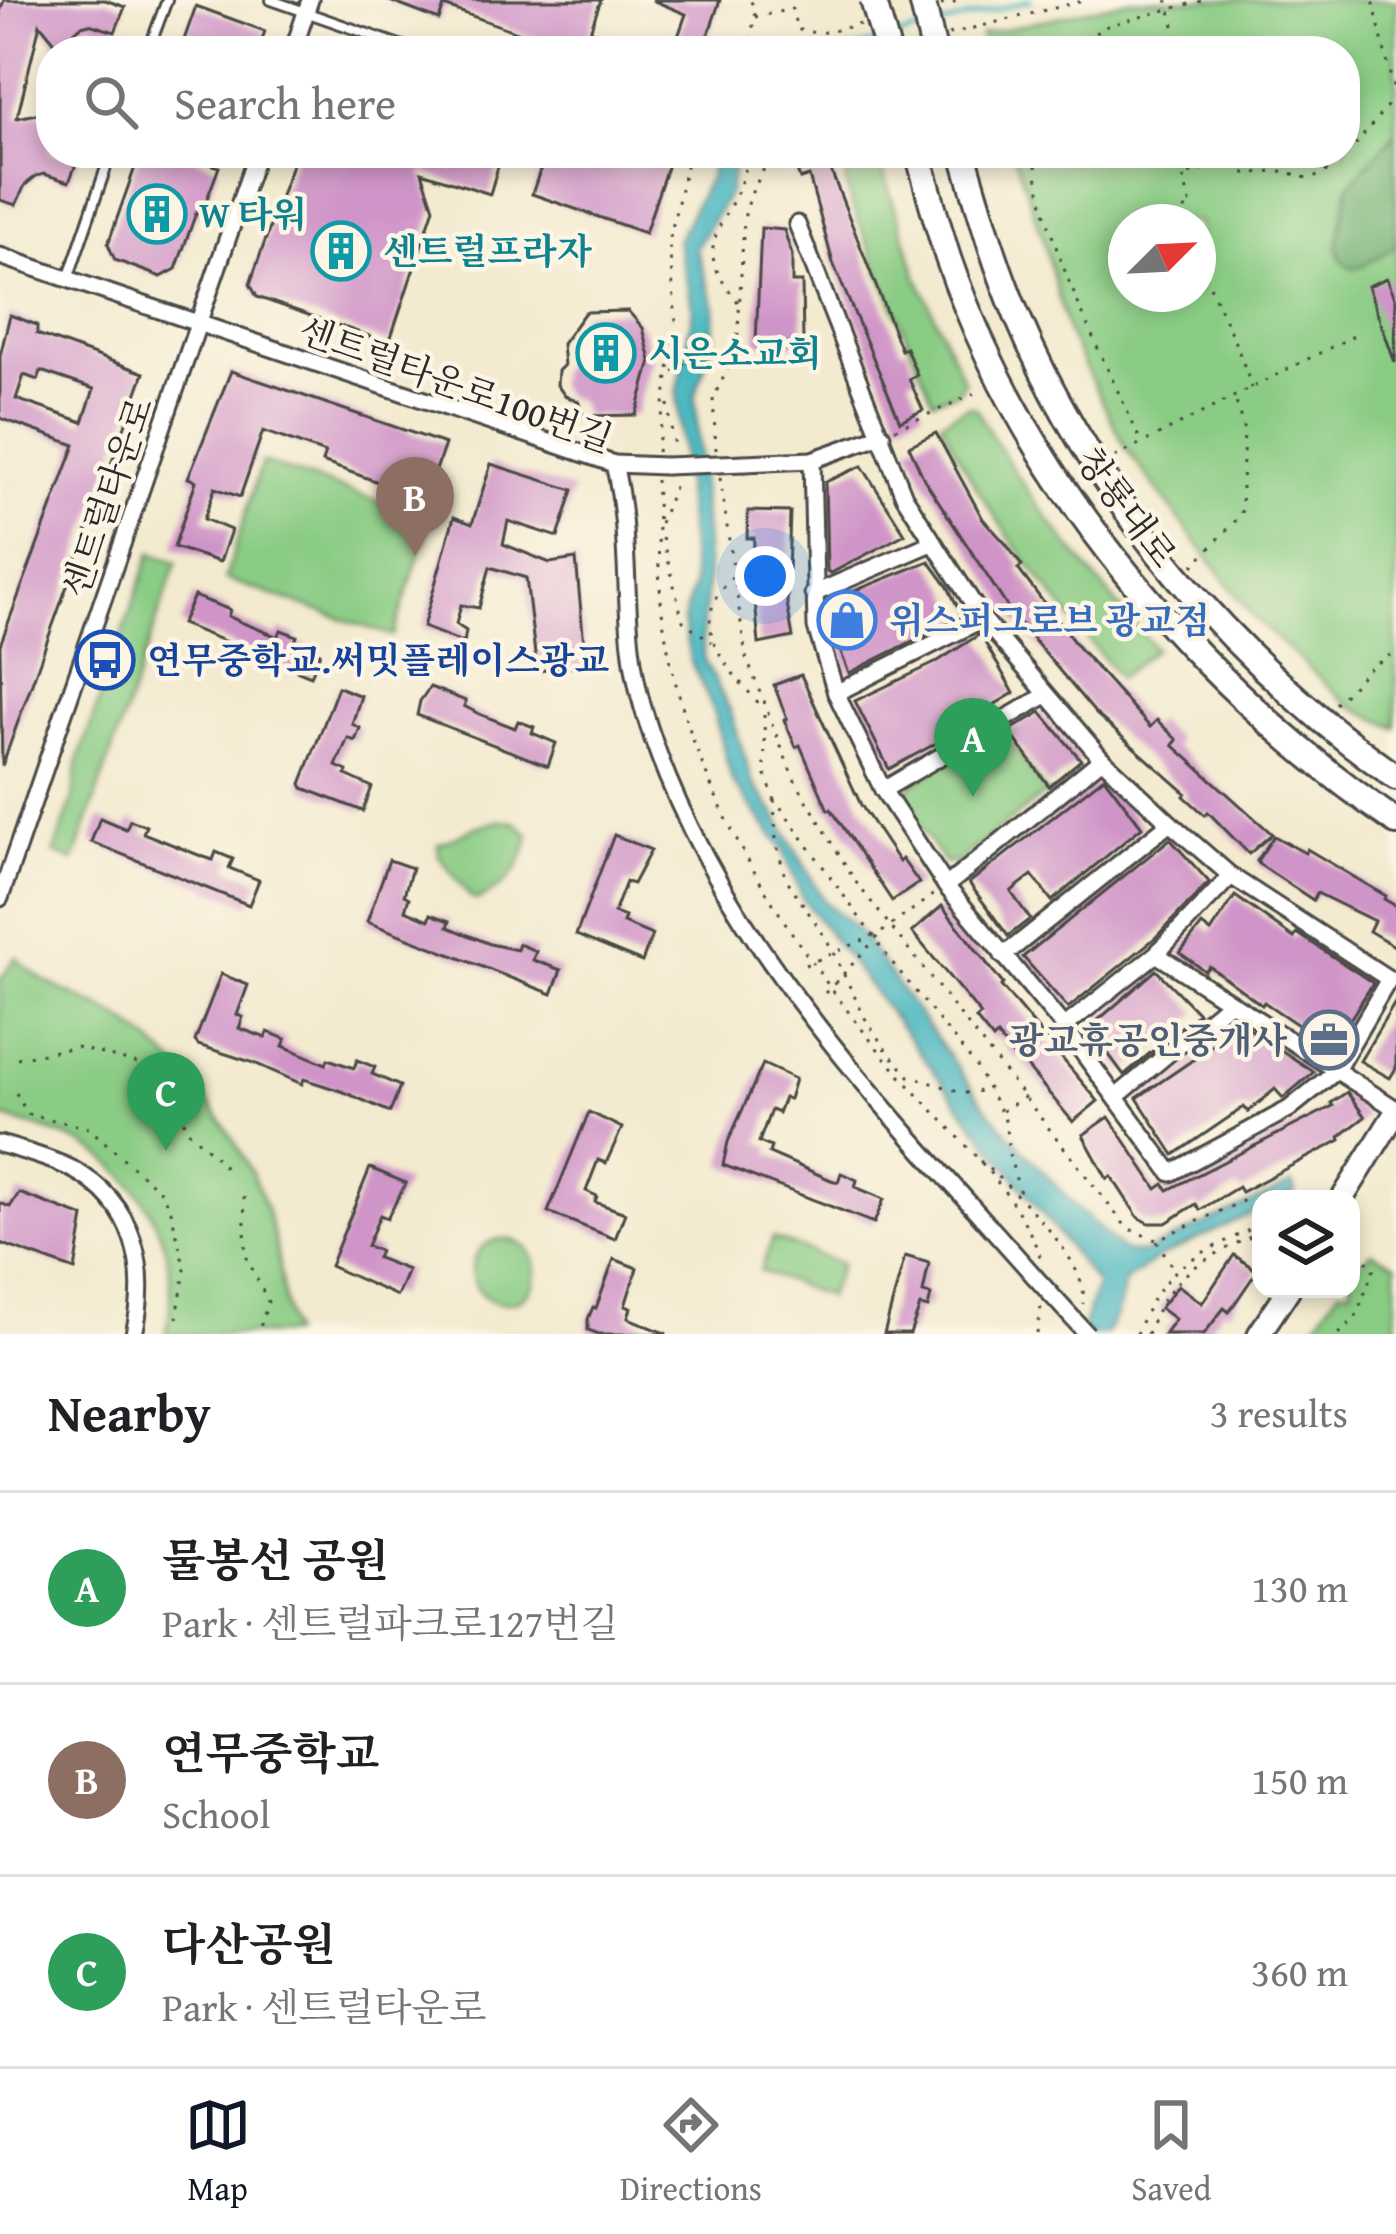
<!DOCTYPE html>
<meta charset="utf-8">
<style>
:root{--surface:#fff;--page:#f2f2f2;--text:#202124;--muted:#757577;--line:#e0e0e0;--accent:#111827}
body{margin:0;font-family:"Gentium Book Plus","Noto Serif KR",serif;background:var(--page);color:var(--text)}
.controls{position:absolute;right:36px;bottom:36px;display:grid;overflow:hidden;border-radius:24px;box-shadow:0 6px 18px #0003}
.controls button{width:108px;height:108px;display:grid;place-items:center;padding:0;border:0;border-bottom:3px solid var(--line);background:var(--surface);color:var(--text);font:60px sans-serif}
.compass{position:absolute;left:1108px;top:204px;width:108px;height:108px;border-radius:50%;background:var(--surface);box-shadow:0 6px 18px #0003;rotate:66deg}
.you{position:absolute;left:765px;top:576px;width:42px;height:42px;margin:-30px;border:9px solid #fff;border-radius:50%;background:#1a73e8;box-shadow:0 0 0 18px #1a73e833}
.badge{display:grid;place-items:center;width:78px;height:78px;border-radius:50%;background:var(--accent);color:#fff;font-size:39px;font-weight:700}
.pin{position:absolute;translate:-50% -99px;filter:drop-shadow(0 3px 6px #0008)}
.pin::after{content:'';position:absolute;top:63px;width:42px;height:36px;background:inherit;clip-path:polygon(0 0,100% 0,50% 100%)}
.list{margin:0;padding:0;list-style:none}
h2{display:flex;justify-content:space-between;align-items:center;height:156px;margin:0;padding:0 48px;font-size:51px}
h2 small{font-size:39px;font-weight:400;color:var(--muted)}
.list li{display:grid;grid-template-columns:78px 1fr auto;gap:36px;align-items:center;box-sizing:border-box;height:192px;padding:0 48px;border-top:3px solid var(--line)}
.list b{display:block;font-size:45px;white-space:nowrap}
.list p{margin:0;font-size:39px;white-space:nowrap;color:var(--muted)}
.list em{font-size:39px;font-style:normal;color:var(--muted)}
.icon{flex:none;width:66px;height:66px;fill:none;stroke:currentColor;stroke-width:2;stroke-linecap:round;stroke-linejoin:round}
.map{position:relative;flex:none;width:1396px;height:1334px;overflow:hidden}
.search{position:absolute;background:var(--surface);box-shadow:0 6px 18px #0003;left:36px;right:36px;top:36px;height:132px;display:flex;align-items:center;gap:30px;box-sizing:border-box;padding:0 42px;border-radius:48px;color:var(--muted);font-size:45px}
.sheet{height:732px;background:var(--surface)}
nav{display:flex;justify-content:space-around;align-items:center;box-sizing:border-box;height:168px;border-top:3px solid var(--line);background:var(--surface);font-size:33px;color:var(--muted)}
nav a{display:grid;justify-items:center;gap:6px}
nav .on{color:var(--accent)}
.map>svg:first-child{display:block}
.green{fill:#8acc84;stroke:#5a7c58;stroke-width:3;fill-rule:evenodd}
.forest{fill:#6fb072;stroke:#4d6e4e;stroke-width:3}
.water{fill:#48b7c1;stroke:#3a7176;stroke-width:3}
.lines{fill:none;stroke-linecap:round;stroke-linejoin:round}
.stream{stroke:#48b7c1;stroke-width:4.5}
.building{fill:#d095c8;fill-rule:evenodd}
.lane-casing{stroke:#494844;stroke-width:14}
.street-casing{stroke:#494844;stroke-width:21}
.secondary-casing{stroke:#494844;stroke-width:27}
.primary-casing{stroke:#494844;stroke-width:30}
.path{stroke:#494844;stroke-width:3;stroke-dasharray:3 9;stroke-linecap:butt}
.lane{stroke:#fff;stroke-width:8}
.street{stroke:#fff;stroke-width:15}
.secondary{stroke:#fff;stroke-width:21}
.primary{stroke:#fff;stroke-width:24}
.street-bridge-casing{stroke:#494844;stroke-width:21;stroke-linecap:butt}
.primary-bridge-casing{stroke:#494844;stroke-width:30;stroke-linecap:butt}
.path-bridge{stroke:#494844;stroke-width:3;stroke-dasharray:3 9;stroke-linecap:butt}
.street-bridge{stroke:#fff;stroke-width:15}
.primary-bridge{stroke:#fff;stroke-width:24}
.labels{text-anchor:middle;stroke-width:9;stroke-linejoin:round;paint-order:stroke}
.culture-label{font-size:36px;font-weight:bold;fill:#0d838f;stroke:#fcf5e5;text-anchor:start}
.street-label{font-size:36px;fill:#2b2b2b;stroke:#fcf5e5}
.shop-label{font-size:36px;font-weight:bold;fill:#366cbe;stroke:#fcf5e5;text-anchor:start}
.transit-label{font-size:36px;font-weight:bold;fill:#164399;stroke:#fcf5e5;text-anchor:start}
.service-label{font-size:36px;font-weight:bold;fill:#4e5e75;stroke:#fcf5e5;text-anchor:end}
</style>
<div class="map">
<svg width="1396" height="1334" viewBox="0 0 1396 1334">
<rect width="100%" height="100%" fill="#fcf5e5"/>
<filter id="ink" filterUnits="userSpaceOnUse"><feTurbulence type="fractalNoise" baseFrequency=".00833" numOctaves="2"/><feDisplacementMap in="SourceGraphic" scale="24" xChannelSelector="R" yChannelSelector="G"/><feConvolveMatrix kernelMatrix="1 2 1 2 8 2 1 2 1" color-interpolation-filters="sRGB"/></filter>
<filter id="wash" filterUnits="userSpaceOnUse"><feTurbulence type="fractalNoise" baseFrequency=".004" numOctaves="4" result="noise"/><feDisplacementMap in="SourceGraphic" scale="48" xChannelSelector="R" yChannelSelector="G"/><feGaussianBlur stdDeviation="2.7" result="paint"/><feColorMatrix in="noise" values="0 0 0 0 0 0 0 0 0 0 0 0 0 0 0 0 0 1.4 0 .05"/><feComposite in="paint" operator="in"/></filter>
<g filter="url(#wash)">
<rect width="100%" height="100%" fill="#f3eacf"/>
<g class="green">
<path d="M1130,0H1396V728L1349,705L1254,618L1127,450L1068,334L1043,238L1013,153H1345V51H985L981,35ZM1126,222H1198V294H1126Z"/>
<polygon points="846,153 877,153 918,278 964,382 959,391 933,400 851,203 846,184"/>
<path d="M969,406L976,408C1023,496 1091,573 1155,649L1119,678C1054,597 985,516 941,421Z"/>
<polygon points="262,462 431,519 393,636 225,579"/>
<polygon points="151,553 177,562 74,861 54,853 73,798 78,761"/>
<polygon points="1004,732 1046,793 956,863 944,863 903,801 909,786"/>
<path d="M502,820L516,823L529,834C525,866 507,887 477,900L471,898L439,856L438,845L476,827Z"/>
<path d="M16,957C39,987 94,999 127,1023C195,1073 252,1150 273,1233C281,1267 282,1301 291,1334H165C186,1261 149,1177 80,1143C55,1131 26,1125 0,1116V980Z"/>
<polygon points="773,1238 841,1264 828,1297 760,1271"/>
<circle cx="504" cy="1271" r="32"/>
<polygon points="1372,1252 1396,1264 1396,1334 1309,1334 1339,1289 1351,1289 1351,1271"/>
</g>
<polygon class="forest" points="1396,132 1396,246 1363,266 1350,268 1341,259 1337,246 1349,185"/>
<polygon class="water" points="713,153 735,153 729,193 696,248 715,307 713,339 695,397 708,576 702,636 704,660 730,710 753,783 775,813 825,902 857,929 991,1114 1077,1208 1123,1251 1142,1253 1292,1184 1296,1192 1281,1199 1261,1199 1261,1209 1157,1259 1125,1282 1117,1314 1106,1334 1080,1334 1097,1285 804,901 782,848 732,781 713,709 690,660 683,621 693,586 677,394 693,309 677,241 711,173"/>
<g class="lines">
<g class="stream">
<polyline points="938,26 1031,0"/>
<polyline points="892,38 921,30"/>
<polyline points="849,51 875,43"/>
</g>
</g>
<g id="blocks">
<g class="building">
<polygon points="4,0 105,0 125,7 115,32 89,24 81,26 58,46 40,24 17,118 42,113 51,153 79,157 69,182 44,174 36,176 25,185 16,205 0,200 0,12"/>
<polygon points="387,0 601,0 583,51 571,51 444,6 439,20"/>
<polygon points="652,0 720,0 703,51 673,51 686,14"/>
<polygon points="196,6 265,31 258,51 180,51"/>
<polygon points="140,153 171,158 173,153 180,153 219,167 201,215 196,213 176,269 161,277 115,260 108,244"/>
<polygon points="296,153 502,153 490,194 422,172 434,208 389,343 257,297 250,284"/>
<polygon points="546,153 645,153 669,161 645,233 532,194"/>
<polygon points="799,153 824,153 901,350 906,348 917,375 909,379 923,410 900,421 833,263 809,176 800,179 794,162"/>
<polygon points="761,228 784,230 792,255 792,282 802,282 803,344 756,343"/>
<polygon points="1387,278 1396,300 1395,363 1368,286"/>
<polygon points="628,311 643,328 651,361 636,415 584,416 578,401 565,396 557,385 558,371 564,365 562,344 585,312"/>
<path d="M10,315L37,325V334L144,373L2,766L0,645L75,445L0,418V356ZM41,371L94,389L83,422L16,399L24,375L38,380Z"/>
<polygon points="231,371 445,444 426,499 322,462 325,453 263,431 240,497 215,488 204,519 231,530 220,562 174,547 196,481 188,478"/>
<polygon points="936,433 983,519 1006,544 1022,566 1018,569 1077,646 1150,727 1157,720 1177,740 1173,745 1272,834 1249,854 1208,812 1205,815 1184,796 1186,793 1096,714 1012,614 924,479 909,446"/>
<polygon points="491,464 573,490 558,537 508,521 503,544 550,563 576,559 586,666 537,671 526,578 490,567 479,608 461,605 456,624 466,631 464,643 423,627 454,517 472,524"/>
<polygon points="862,466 905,534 831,573 827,571 825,482"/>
<polygon points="748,511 790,512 787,604 793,637 759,644 753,579 754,538 747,538"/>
<polygon points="929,561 948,587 962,616 849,673 828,620 829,601"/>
<polygon points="194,596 230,610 228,616 243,623 278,637 281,630 297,636 295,642 320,653 311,676 181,624"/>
<polygon points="980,634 1014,693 992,706 995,711 889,769 855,701 935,663"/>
<polygon points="801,675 861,805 899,862 902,859 919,883 892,901 831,809 828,810 800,745 796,747 784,720 787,719 774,685"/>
<polygon points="338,687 361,696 352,724 360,728 355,741 348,738 336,766 347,771 346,775 372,787 363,811 303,788 301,784"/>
<polygon points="430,687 466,701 464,706 479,714 515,728 518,721 534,727 532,733 556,743 548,766 417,715 420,701"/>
<polygon points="1041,712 1081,760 1049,786 1009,731"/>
<polygon points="1104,777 1142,827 1052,901 1032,875 1014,889 1011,892 1030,919 1008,936 969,883"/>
<polygon points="100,818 126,829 130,820 146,826 143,833 201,856 213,860 216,852 233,859 229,868 259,880 249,905 91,842"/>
<polygon points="614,835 651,850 633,884 626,882 614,913 625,917 623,923 652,935 642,962 576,935"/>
<polygon points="1274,836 1305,853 1307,849 1386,896 1384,899 1396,906 1396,947 1369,931 1374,921 1317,893 1313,900 1260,865 1257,861"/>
<polygon points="1170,839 1209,882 1154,939 1068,1008 1023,957"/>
<polygon points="389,860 412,868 404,895 409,898 405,910 429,920 431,914 450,921 448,927 490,944 517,950 519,944 536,951 533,960 561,970 552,994 367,922"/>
<polygon points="1235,896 1294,938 1297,933 1373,983 1332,1048 1264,1002 1262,1005 1209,966 1205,971 1180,953 1202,925 1211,932"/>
<polygon points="942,906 1003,984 1001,986 1098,1101 1073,1122 1018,1056 1015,1058 997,1036 993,1040 976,1019 981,1015 912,932"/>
<polygon points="1156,970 1198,1013 1124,1075 1089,1028"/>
<polygon points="221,974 248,985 237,1015 243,1017 239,1028 266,1038 268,1032 286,1039 283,1046 326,1064 328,1059 354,1068 357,1060 375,1067 372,1074 400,1086 390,1112 344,1092 304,1079 302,1084 254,1063 198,1045 195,1041"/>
<polygon points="1396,1001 1396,1068 1390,1078 1360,1061"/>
<polygon points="1239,1022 1314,1072 1283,1098 1275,1089 1248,1112 1244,1107 1174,1155 1137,1098 1200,1055"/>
<polygon points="763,1064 795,1079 789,1099 784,1098 778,1113 771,1110 759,1142 771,1147 769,1153 831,1180 838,1182 841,1173 857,1180 855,1187 884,1199 874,1223 723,1165 728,1142"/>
<polygon points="1347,1092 1365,1117 1340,1136 1341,1140 1241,1192 1238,1187 1200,1210 1196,1204 1166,1223 1149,1223 1138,1217 1111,1176 1107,1179 1083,1135 1109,1117 1157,1189 1164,1184 1168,1190 1333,1106 1331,1103"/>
<polygon points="589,1112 622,1128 606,1163 598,1160 586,1191 597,1196 595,1202 625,1213 615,1239 548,1212"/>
<polygon points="370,1168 406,1183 387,1218 380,1215 367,1246 380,1251 377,1258 408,1270 397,1296 330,1266"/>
<polygon points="19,1193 84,1217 75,1270 0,1243 0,1203 10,1207"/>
<polygon points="1234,1255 1257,1271 1229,1312 1224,1308 1204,1334 1164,1334 1175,1319 1160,1308 1178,1285 1202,1303"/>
<polygon points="905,1256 929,1263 923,1293 931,1295 928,1308 920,1306 910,1334 884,1334"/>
<polygon points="614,1259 637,1268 625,1306 631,1308 628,1318 667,1334 599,1334 588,1330 588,1319 593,1307 596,1308"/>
</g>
</g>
</g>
<g filter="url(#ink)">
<use href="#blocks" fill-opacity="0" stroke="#494844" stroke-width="3"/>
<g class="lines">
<g class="lane-casing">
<g id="lane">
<polyline points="271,0 417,51"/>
<polyline points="148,51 167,0"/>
<polyline points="68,279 111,153"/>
</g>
</g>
<g class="street-casing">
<g id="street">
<polyline points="293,51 310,0"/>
<polyline points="797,224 904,496 983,619 1102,759 1170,823 1231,876 1389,979 1335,1072 1289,1109 1171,1173 1064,1027 946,886 883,790 836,693 816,627 812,460"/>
<path d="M0,256L614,464C634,544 619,628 643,708C709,932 885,1107 1035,1277"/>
<polyline points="745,463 812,460 882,435"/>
<polyline points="614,464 665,466"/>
<polyline points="813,594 932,543"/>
<polyline points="836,693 983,619"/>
<polyline points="883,790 1046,695"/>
<polyline points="946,886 1102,759"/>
<polyline points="0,898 257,153"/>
<polyline points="1156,954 1396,1109"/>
<polyline points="1003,956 1170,823"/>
<polyline points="1064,1027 1156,954 1231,876"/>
<polyline points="1116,1097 1229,1003"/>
<path d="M0,1144C24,1151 50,1158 72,1169C136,1203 149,1269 134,1334"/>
</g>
</g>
<g class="secondary-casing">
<g id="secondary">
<polyline points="1342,1199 1396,1112"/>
<polyline points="1259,1334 1289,1289"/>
</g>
</g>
<g class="primary-casing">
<g id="primary">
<path d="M918,153C928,188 937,224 948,258C1027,487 1199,685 1396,822"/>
<path d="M963,153C979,208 995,265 1018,318C1096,502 1233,662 1396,777"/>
</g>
</g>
<g class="path">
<polyline points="1167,0 1181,51"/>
<polyline points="941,5 962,0"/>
<path d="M755,17L792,9L797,29C819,37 839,29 861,24"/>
<polyline points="949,34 1087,0"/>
<polyline points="747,51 755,17 751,0"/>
<polyline points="1064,51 1109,25 1205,0"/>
<polyline points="1345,150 1353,148 1395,96 1373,0"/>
<path d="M1035,153C1039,239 1106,361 1141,442"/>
<polyline points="1233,153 1242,173 1287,172 1310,179 1325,173 1340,153"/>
<polyline points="1306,162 1335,153"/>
<polyline points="1189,222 1184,204 1190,203 1183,175 1211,168 1208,153"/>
<path d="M1198,252C1212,300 1239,341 1251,388"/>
<path d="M738,302C702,258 708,245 734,199C741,185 745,168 749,153"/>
<polyline points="673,372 695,355 735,351"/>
<polyline points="668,404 674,448"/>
<polyline points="895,429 974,394"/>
<polyline points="716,450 713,398 737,351 744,218 751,194 772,153"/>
<polyline points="657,452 676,322 669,242 689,153"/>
<polyline points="1115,457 1359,333"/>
<polyline points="720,478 746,657 793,777 855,881 1127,1228 1156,1240 1247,1199"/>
<path d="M656,480C659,527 657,578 664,626C689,786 780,929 881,1053C934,1119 1015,1179 1042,1262"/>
<polyline points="660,523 676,482"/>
<polyline points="662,538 683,621 712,642"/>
<polyline points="1193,566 1241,515 1244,431 1235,398"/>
<path d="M732,577C683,625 727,667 761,706"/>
<polyline points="1335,704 1367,670 1396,651"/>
<polyline points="764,715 765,773 774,798 887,956 975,1065 1005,1120 1009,1154 1021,1197"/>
<polyline points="774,800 776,841 785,877 828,942 865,1018 886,1050 909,1076 965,1093 989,1090"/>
<polyline points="882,932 934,894"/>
<polyline points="805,965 817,960"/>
<polyline points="825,993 835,983"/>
<polyline points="17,1058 76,1047 161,1070 171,1082 187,1130 223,1164 226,1174"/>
<polyline points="16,1093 27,1114 89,1128 161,1192 171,1211 185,1270 177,1318"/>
<polyline points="1002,1111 1025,1097"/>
<path d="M980,1161C1011,1188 1091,1261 1083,1304"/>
<polyline points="244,1197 246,1256 268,1302 258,1334"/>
<polyline points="1157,1241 1173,1268"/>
<polyline points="1037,1334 1041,1306"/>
<path d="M1136,1334C1167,1259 1193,1259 1261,1224"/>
<path d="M1147,1334C1169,1272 1205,1259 1261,1232"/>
<polyline points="1339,1334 1356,1317 1374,1268 1357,1253"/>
</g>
<use href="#lane" class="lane"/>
<use href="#street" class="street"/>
<use href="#secondary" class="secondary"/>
<use href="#primary" class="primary"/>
<g class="street-bridge-casing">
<g id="street-bridge">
<polyline points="665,466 745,463"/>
<polyline points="1035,1277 1087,1334"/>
</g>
</g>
<g class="primary-bridge-casing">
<g id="primary-bridge">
<polyline points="873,0 888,51"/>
<polyline points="922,0 934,51"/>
</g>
</g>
<g class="path-bridge">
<polyline points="817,960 882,932"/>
<polyline points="835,983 881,933"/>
</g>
<use href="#street-bridge" class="street-bridge"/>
<use href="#primary-bridge" class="primary-bridge"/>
</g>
</g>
<defs>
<g id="building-ring" transform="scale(3)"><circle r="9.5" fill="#fcf5e5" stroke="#0f9aa8" stroke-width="1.5"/><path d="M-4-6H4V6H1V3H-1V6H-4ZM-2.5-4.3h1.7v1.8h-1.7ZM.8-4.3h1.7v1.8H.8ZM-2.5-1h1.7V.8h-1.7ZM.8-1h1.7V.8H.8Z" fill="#0f9aa8"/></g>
<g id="shop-ring" transform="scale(3)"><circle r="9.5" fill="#fcf5e5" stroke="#3f7fe0" stroke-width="1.5"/><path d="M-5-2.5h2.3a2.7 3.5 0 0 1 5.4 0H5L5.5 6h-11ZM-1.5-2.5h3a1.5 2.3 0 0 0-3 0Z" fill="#3f7fe0"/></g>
<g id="bus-ring" transform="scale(3)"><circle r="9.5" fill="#fcf5e5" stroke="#1a4fb4" stroke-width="1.5"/><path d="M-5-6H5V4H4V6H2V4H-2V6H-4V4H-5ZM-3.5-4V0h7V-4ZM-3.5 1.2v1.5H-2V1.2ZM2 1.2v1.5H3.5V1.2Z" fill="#1a4fb4"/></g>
<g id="office-ring" transform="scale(3)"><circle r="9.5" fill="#fcf5e5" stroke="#5c6f8a" stroke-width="1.5"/><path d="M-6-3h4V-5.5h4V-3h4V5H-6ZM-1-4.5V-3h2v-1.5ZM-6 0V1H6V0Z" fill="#5c6f8a"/></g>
</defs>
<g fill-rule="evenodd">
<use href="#building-ring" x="157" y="214"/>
<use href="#building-ring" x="341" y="251"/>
<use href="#building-ring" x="606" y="353"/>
<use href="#shop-ring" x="847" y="620"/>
<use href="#bus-ring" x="105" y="660"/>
<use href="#office-ring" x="1329" y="1040"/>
</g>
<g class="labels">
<g class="culture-label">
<text x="199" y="227">W 타워</text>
<text x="383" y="264">센트럴프라자</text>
<text x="648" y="366">시은소교회</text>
</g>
<g class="street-label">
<text transform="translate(456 384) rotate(20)" y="13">센트럴타운로100번길</text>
<text transform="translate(107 497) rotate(-71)" y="13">센트럴타운로</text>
<text transform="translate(1127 507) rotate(53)" y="13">창룡대로</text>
</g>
<g class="shop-label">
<text x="889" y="633">위스퍼그로브 광교점</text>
</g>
<g class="transit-label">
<text x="147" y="673">연무중학교.써밋플레이스광교</text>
</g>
<g class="service-label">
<text x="1287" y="1053">광교휴공인중개사</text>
</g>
</g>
</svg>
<div class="controls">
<button><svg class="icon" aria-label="layers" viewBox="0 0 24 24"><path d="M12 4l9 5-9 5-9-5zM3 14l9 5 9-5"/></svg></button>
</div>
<svg class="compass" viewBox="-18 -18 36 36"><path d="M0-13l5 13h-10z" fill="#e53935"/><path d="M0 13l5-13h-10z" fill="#757577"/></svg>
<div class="you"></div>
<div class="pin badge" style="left:973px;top:797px;background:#2e9e5b">A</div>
<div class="pin badge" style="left:415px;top:556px;background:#8d6e63">B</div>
<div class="pin badge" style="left:166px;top:1151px;background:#2e9e5b">C</div>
<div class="search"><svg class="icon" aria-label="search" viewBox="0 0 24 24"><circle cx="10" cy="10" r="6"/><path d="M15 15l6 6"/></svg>Search here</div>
</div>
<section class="sheet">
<h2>Nearby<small>3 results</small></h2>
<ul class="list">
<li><span class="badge" style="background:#2e9e5b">A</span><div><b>물봉선 공원</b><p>Park · 센트럴파크로127번길</p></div><em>130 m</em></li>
<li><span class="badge" style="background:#8d6e63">B</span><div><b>연무중학교</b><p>School</p></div><em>150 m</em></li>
<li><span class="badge" style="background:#2e9e5b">C</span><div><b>다산공원</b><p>Park · 센트럴타운로</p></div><em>360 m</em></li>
</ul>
</section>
<nav>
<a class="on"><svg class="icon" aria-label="map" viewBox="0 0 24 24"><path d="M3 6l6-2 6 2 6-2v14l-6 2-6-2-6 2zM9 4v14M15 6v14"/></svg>Map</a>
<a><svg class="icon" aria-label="directions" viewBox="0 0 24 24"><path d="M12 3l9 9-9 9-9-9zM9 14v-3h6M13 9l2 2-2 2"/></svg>Directions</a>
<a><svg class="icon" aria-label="saved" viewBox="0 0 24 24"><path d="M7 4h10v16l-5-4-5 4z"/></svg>Saved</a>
</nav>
